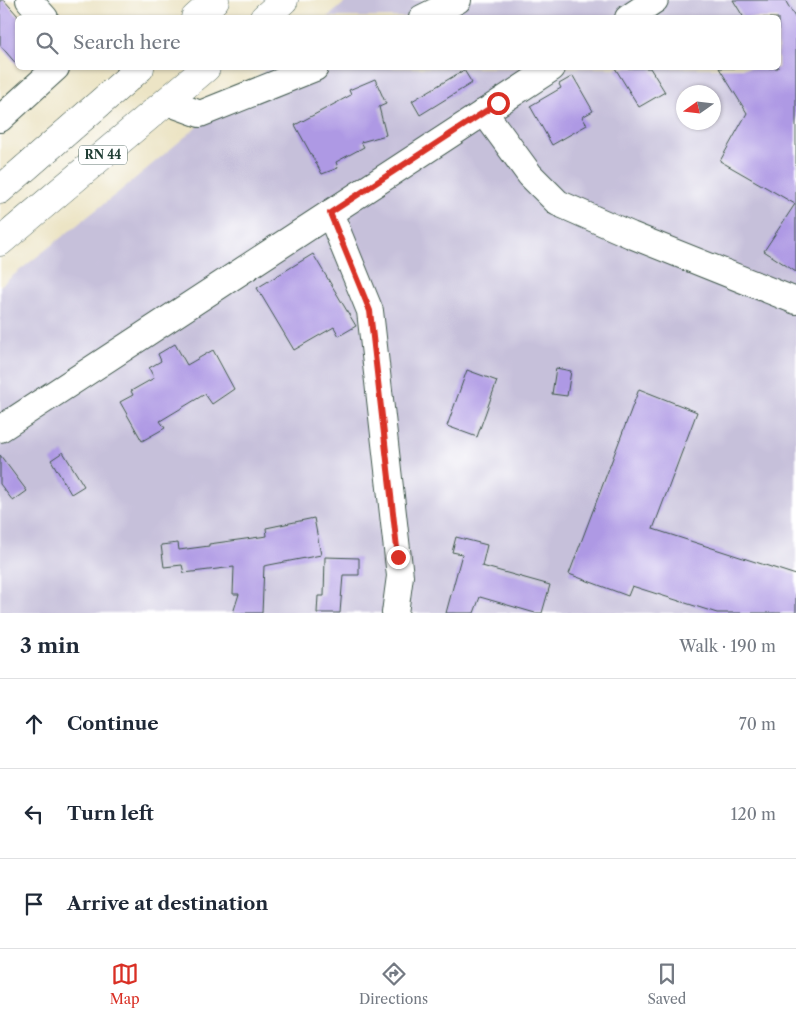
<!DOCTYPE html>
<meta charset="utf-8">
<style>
:root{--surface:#fff;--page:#f2f2f3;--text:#1f2937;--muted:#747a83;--line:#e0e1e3;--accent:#d93025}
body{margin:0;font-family:"Libre Caslon Text",serif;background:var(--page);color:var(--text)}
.compass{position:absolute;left:676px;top:85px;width:45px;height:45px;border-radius:50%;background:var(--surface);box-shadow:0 1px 4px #0004;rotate:256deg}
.stop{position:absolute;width:15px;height:15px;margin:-11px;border:4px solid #d93025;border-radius:50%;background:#fff}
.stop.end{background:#d93025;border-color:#fff;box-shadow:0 1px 5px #0008}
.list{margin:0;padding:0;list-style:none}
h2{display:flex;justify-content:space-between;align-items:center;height:65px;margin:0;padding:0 20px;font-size:21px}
h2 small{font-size:16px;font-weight:400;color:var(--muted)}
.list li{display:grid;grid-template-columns:32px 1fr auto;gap:15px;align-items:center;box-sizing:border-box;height:90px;padding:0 20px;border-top:1px solid var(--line)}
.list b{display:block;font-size:19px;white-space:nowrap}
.list em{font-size:16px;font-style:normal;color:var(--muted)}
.icon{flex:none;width:28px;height:28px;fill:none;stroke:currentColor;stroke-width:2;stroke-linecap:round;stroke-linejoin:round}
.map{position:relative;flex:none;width:796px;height:613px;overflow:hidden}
.search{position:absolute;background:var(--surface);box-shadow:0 1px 4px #0004;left:15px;right:15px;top:15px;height:55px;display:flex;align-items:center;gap:12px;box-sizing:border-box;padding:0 18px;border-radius:8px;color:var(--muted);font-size:19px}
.sheet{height:335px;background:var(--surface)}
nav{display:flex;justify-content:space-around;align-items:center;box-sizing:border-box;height:70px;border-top:1px solid var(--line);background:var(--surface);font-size:14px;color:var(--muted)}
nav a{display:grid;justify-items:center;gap:2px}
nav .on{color:var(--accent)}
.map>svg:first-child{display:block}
.industrial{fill:#c6c0da;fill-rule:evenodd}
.building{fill:#ae99e4}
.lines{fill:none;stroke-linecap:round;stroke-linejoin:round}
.minor-casing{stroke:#3e564a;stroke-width:28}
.highway-casing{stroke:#3e564a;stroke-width:29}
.minor{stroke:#fff;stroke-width:26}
.highway{stroke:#fff;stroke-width:28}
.route{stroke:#d93025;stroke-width:6}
.labels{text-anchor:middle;stroke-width:4.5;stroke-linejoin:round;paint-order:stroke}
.shield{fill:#fff;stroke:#627771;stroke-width:1}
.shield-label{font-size:12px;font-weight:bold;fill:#1f3d34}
</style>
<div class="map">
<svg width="796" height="613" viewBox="0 0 796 613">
<rect width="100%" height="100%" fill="#fff"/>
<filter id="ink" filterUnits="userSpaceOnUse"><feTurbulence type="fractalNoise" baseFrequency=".02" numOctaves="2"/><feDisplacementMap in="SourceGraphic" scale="10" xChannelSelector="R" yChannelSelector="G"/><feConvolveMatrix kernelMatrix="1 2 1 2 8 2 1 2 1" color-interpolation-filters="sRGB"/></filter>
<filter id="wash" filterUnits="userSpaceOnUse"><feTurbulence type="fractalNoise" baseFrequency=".0096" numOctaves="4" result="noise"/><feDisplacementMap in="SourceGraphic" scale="20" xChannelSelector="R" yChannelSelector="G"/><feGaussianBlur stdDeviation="1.12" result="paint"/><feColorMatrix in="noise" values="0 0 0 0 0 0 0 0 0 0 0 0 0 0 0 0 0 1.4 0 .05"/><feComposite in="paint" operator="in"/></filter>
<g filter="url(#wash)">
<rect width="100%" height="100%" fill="#ece4c5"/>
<path class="industrial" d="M348,0H796V613H0V286L120,191L268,68H778V18L328,17ZM684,92H714V122H684Z"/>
<g id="blocks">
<g class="building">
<polygon points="0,0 4,0 18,16 18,66 0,45"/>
<polygon points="733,0 785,0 796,19 796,272 764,251 795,204 720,161 747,113 719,68 778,68 778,18 744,18"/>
<polygon points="615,68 650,68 665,92 639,107"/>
<polygon points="464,70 472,83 420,115 412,101"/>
<polygon points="573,76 593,111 582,117 587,125 552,145 530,106 561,88 559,84"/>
<polygon points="375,79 386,104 379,107 386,135 361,142 364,147 336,162 338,168 322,174 295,125 351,95 349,90"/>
<polygon points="313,254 356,326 339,336 334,327 294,350 257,288"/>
<polygon points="175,344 187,365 213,350 234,389 212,404 205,394 160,421 165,428 142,441 120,402 133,395 131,391 154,378 149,368 161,361 158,354"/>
<polygon points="556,368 571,371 567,396 552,394"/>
<polygon points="467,370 497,381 477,437 447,426"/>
<polygon points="639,389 697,412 653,529 796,575 796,613 717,613 632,586 628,596 569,574"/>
<polygon points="63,452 84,486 71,494 51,460"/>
<polygon points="0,455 27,491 13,501 0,484"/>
<polygon points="314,518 321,555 264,566 262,613 233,613 239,594 233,594 234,567 184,573 182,565 164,567 161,545 178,543 179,550 209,546 209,544 267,536 266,528"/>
<polygon points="456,537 487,545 482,566 550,585 542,613 535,613 480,597 474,613 446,613 462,554 452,552"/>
<polygon points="325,557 359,558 359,575 343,575 340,613 317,613 318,596 324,596"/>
</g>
</g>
</g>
<g filter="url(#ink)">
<use href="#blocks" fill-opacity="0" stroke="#3e564a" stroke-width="1"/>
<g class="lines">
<g class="minor-casing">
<g id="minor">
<polyline points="29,0 45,18"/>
<polyline points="422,18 458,0"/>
<polyline points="628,18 655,0"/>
<polyline points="167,102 200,114 315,68"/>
<polyline points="484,112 530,175 558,203 631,235 796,301"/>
<polyline points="0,119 56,68"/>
<polyline points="330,213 370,311 400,576 395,613"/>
<polyline points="0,429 552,68"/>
</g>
</g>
<g class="highway-casing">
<g id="highway">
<polyline points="195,18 215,0"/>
<polyline points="264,18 284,0"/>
<polyline points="0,190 140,68"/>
<polyline points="0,242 206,68"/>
</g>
</g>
<use href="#minor" class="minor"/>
<use href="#highway" class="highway"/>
</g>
</g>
<g class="lines" filter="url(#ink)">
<polyline class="route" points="398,557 370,311 330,213 498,103"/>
</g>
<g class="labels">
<rect class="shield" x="79" y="145.5" width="48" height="19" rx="4"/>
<g class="shield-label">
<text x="103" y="159">RN 44</text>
</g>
</g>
</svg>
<svg class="compass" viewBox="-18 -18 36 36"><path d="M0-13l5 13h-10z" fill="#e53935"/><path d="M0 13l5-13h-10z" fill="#747a83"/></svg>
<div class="stop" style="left:498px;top:103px"></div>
<div class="stop end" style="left:398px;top:557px"></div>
<div class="search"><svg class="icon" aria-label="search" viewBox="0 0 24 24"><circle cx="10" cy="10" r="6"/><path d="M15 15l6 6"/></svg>Search here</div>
</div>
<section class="sheet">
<h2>3 min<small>Walk · 190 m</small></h2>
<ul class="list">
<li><svg class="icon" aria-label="ahead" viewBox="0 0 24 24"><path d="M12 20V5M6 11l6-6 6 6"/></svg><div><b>Continue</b></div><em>70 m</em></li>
<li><svg class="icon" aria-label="left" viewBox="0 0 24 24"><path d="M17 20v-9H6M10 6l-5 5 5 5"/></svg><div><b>Turn left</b></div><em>120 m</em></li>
<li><svg class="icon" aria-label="arrive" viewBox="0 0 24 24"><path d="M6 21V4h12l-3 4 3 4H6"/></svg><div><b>Arrive at destination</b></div></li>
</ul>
</section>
<nav>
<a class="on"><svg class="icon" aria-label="map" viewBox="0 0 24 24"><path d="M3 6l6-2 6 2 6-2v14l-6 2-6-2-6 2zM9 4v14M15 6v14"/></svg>Map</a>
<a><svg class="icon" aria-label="directions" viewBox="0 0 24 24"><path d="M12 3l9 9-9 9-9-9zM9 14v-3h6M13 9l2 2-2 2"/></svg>Directions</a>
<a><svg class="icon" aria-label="saved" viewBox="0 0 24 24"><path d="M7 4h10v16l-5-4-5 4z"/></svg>Saved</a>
</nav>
